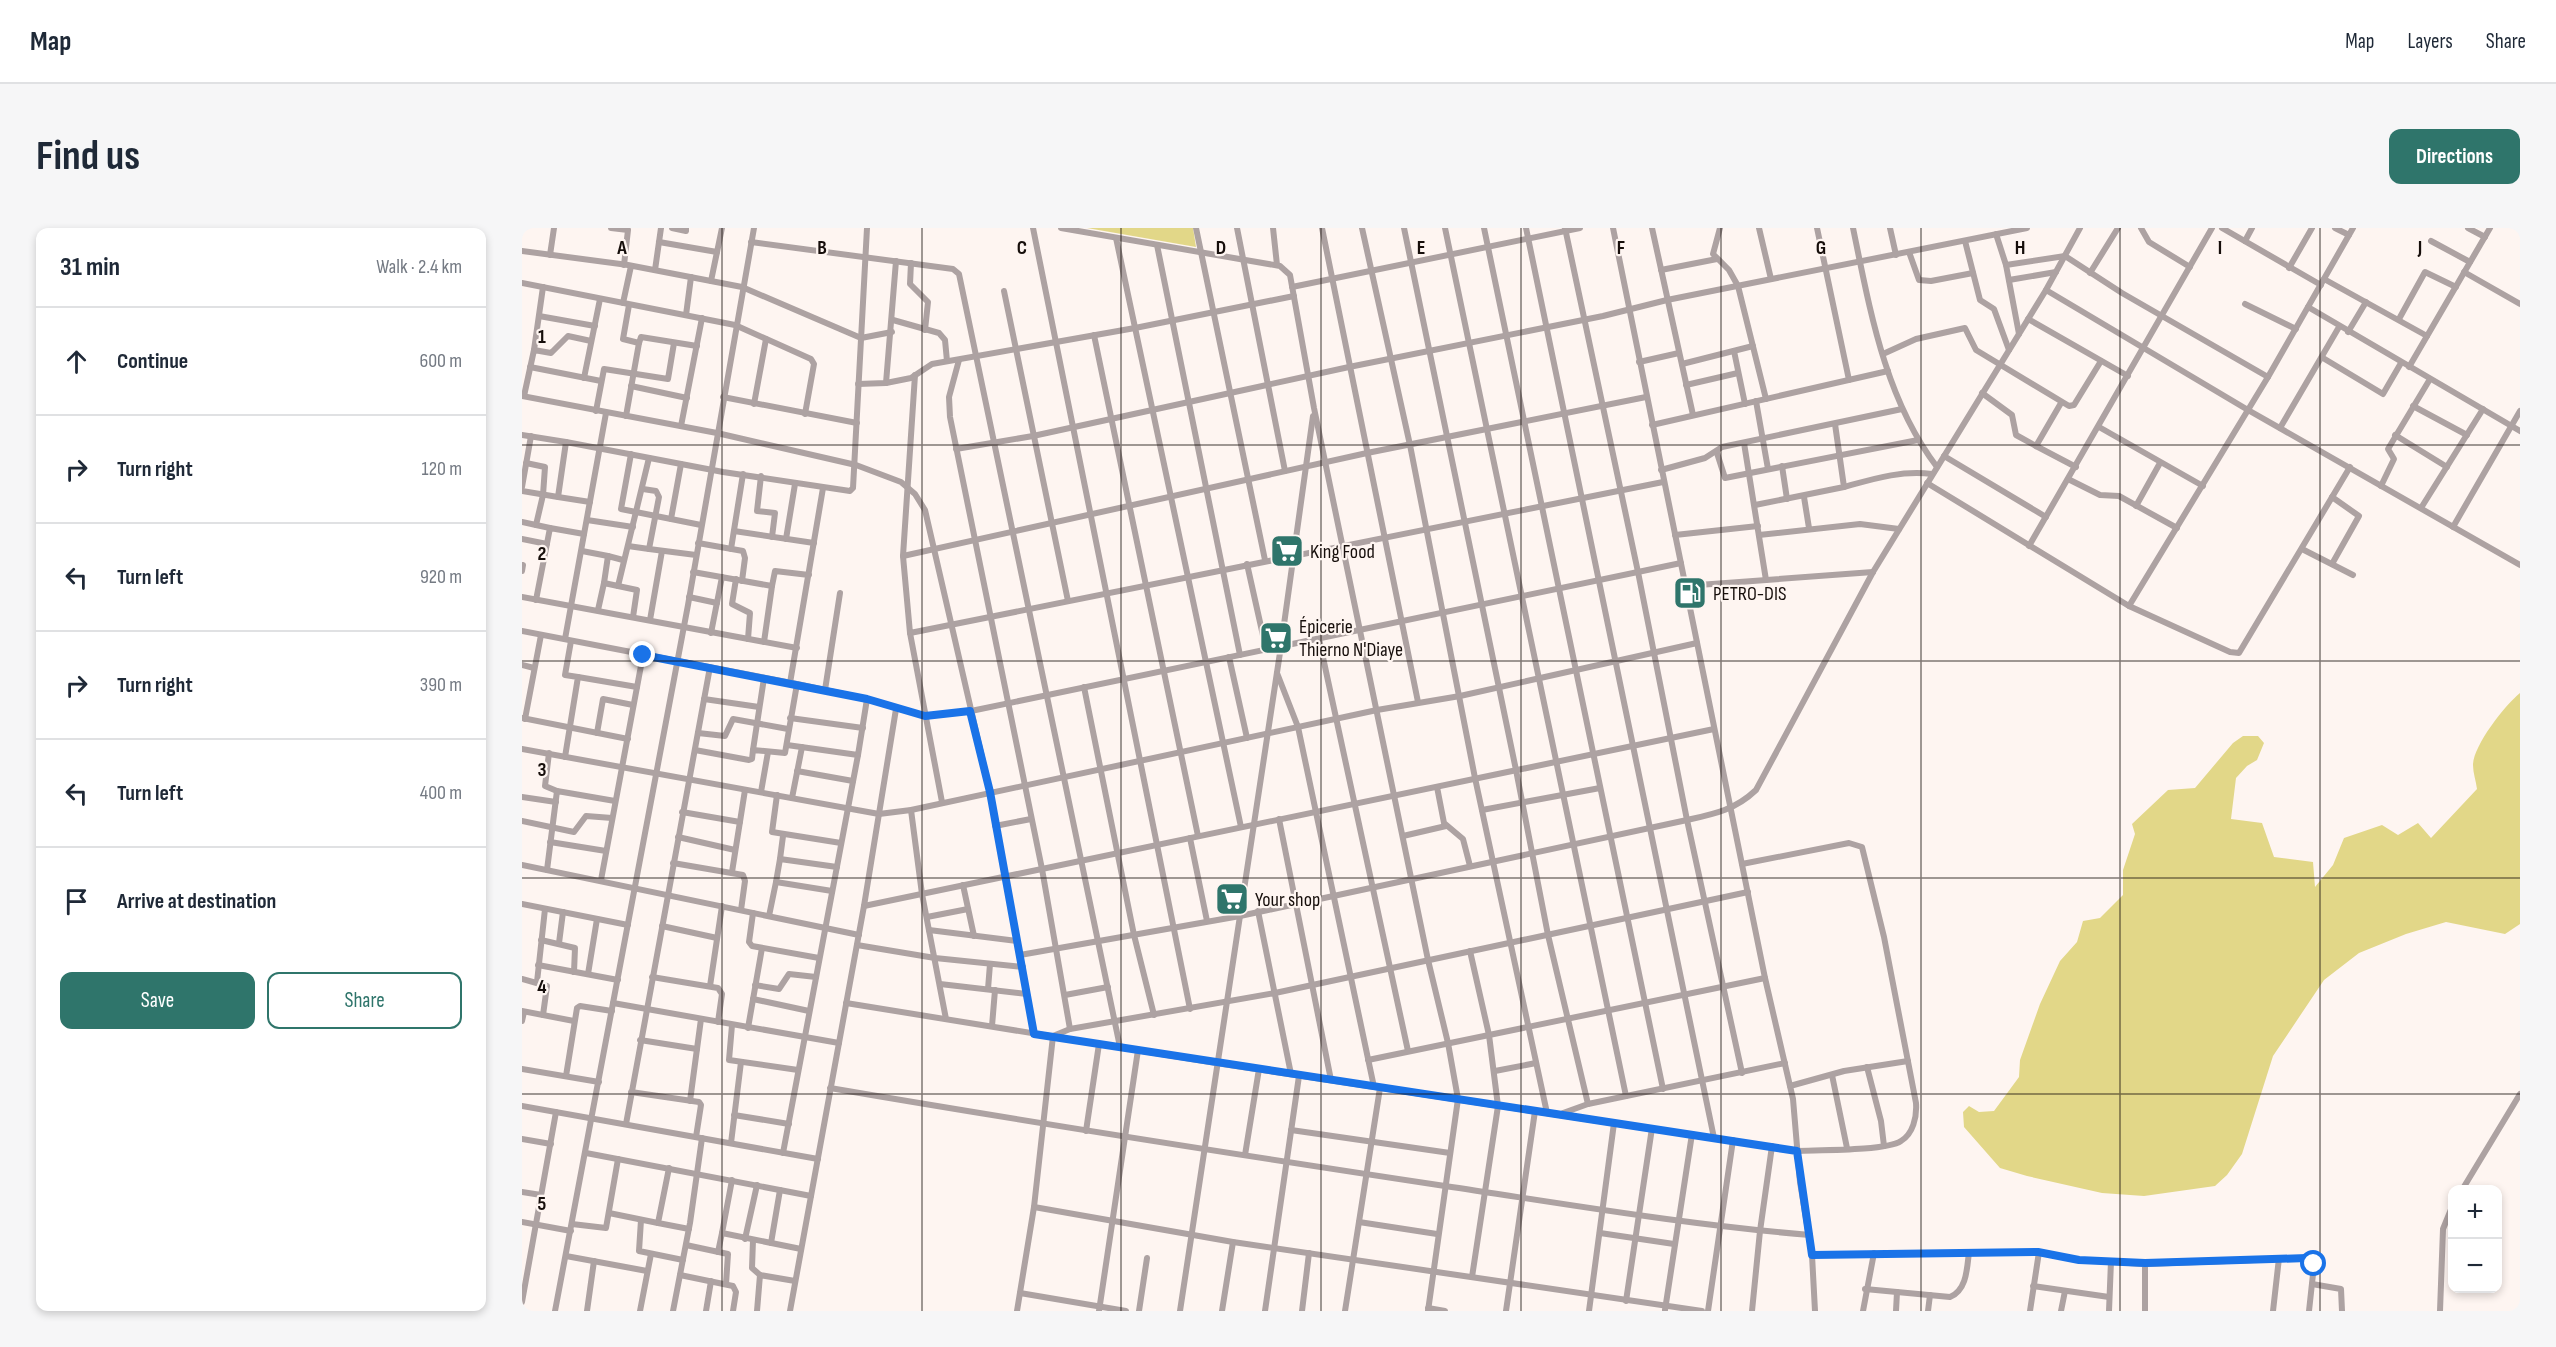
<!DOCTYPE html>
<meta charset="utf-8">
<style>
:root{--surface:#fff;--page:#f6f6f7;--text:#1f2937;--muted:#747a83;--line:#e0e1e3;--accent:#2f756b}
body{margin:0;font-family:"Sofia Sans Condensed",sans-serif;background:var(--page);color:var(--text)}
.controls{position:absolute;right:18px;bottom:18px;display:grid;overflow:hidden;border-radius:12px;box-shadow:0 3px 9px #0003}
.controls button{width:54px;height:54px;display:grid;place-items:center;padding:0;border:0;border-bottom:2px solid var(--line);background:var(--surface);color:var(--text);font:30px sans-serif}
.stop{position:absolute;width:18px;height:18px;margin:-14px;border:4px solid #1a73e8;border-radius:50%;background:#fff}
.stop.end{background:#1a73e8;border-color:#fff;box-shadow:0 2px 6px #0008}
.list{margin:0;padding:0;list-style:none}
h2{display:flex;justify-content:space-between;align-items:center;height:78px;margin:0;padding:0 24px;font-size:26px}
h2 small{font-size:20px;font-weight:400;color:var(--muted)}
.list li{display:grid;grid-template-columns:39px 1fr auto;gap:18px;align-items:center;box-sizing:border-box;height:108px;padding:0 24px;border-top:2px solid var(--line)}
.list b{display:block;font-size:22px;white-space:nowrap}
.list em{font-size:20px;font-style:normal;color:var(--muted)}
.actions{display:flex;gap:12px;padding:18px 24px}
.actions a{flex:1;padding:14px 0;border:2px solid var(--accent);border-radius:12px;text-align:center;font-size:21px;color:var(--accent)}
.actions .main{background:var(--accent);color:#fff}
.icon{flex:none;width:33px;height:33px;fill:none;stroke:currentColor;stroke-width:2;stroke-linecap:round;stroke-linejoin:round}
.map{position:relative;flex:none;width:1998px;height:1083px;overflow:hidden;border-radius:12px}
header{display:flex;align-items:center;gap:36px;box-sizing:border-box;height:84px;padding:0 30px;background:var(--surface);border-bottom:2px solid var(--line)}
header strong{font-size:28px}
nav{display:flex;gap:33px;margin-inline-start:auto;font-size:21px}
.intro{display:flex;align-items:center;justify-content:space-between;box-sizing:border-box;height:144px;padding:0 36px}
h1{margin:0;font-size:42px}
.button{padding:15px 27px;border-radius:12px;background:var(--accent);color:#fff;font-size:21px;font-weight:700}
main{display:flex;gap:36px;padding:0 36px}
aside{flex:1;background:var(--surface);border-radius:12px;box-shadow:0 3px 9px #0003}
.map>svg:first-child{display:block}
.green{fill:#e2d788}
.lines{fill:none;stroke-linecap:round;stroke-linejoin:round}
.minor{stroke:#ada2a2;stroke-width:6}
.route{stroke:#1a73e8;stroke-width:8}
.grid{fill:none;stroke:#160e0b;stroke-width:1.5;stroke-opacity:0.55}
.labels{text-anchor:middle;stroke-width:4.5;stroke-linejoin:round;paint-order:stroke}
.poi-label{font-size:20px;fill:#160e0b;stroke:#fef5f1;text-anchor:start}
.grid-label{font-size:20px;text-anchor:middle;font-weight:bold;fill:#160e0b;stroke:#fef5f1;stroke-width:4.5;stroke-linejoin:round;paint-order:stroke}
</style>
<header>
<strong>Map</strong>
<nav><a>Map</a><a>Layers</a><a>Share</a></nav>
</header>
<div class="intro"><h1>Find us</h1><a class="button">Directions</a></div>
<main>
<aside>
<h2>31 min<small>Walk · 2.4 km</small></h2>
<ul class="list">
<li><svg class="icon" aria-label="ahead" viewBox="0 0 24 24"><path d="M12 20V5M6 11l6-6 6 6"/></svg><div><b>Continue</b></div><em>600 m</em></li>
<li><svg class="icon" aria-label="right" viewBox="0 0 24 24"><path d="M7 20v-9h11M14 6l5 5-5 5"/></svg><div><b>Turn right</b></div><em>120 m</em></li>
<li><svg class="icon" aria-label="left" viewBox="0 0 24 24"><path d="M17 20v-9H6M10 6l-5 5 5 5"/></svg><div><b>Turn left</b></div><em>920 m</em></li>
<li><svg class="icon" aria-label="right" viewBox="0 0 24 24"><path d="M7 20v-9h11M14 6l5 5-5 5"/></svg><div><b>Turn right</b></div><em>390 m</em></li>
<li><svg class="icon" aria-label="left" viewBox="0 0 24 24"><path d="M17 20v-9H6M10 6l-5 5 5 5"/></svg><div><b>Turn left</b></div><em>400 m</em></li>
<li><svg class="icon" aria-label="arrive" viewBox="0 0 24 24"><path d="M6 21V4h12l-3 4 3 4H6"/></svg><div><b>Arrive at destination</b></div></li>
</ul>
<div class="actions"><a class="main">Save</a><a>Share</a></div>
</aside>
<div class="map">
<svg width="1998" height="1083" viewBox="0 0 1998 1083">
<rect width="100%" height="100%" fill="#fef5f1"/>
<g class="green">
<polygon points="565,0 671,0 674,19"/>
<path d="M1998,465V696L1983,706L1924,694L1884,706L1837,725L1802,752L1751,828L1720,926L1705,947L1693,958L1622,968L1580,965L1505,948L1478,940L1442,899L1441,884L1447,878L1457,884L1472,883L1497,849L1498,832L1518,776L1538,733L1555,714L1561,693L1578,690L1601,667V642L1613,606L1610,596L1646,562L1673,560L1711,515L1721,508H1736L1742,515L1735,532L1725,538L1714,550L1709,591L1740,595L1752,629L1791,634L1793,659L1811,637L1822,610L1860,597L1876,607L1896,595L1909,610L1955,561C1954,553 1951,545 1951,537C1951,518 1983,477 1998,465Z"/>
</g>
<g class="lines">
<g class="minor">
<polyline points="89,0 106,2 102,37"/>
<polyline points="150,0 164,3 164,0"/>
<polyline points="511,0 668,781"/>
<polyline points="539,0 758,38 768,47 792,180 906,732 926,815 936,871 906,1083"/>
<polyline points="674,0 743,332"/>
<polyline points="715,0 763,243"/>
<polyline points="751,0 755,37"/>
<polyline points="800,0 896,474"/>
<polyline points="840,0 888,217 953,550 1025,885"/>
<polyline points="882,0 994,542 1026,707 1066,876"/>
<polyline points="923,0 1104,868"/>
<polyline points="962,0 1141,861"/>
<polyline points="1004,0 1192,910"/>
<polyline points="1043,0 1116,344 1165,592 1220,845"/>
<polyline points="1091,0 1243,750 1271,871 1278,954 1290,1027 1293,1083"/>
<polyline points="1130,0 1171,187"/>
<polyline points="1198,0 1191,26 1207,42 1216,58 1244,171"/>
<polyline points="1237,0 1249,51"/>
<polyline points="1295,0 1327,152"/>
<path d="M1331,0C1348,82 1363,171 1415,239"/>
<polyline points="1368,0 1374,27"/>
<polyline points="1619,0 1627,14 1668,39"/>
<polyline points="1700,0 1799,57"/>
<polyline points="1813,0 1827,7"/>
<polyline points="1946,0 1963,9"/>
<polyline points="1474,6 1484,37 1497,106"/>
<polyline points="594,10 719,599"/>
<polyline points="1443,13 1458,72 1472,81 1487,122"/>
<polyline points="1723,13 1730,0"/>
<polyline points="1909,13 1948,34"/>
<polyline points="137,14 195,24"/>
<polyline points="229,14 431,41 437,46 598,819"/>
<polyline points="635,17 718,427"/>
<polyline points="0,23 106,37 220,59 339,110 370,104"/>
<polyline points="1387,24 1397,52 1409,53 1451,45"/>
<polyline points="28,27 32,0"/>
<polyline points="389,35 388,56 406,74 403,102"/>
<polyline points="1484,37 1543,28 1600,65 1746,149"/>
<polyline points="1767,40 1790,0"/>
<polyline points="133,42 139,0"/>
<polyline points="1139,42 1195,31"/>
<polyline points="1942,44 1998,76"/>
<polyline points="1568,45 1596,0"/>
<polyline points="1802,51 1905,108"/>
<polyline points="1487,52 1534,44"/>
<polyline points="189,53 200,0"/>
<polyline points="0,55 213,97 289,131 292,136 283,186"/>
<polyline points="770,59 1058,0"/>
<polyline points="1524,62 1726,182 1998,337"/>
<polyline points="482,63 546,373"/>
<polyline points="101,75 109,38"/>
<polyline points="1723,76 1774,101"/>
<polyline points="107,77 101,111 117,115 119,109 175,118"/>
<polyline points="1786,79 1998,203"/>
<polyline points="164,87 169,49"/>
<polyline points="17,88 73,98"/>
<polyline points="1506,91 1606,148"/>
<polyline points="1877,91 1903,44 1934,59"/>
<polyline points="371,92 417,105 423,112 425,133"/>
<polyline points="1826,104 1844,74"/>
<polyline points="572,107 676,608"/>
<polyline points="12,122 21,59"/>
<polyline points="1212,123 1223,176"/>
<polyline points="1361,126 1394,111 1443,100 1454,122 1547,178 1552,177 1579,133"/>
<polyline points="1801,130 1861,166 1879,135"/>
<polyline points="437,132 427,169 428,189 520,641 548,801"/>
<polyline points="1117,134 1157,125"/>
<polyline points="1160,136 1231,118"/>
<polyline points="8,139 79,153"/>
<polyline points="1887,139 1968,0"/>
<polyline points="393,147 381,328 388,405 1141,254"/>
<polyline points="62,150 78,71"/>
<polyline points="364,155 374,33"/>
<polyline points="336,156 364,155 389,150 410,136 613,100 772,68"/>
<polyline points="1164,157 1216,145"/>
<polyline points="109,158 165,170"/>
<polyline points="1460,165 1490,187 1494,207 1514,218"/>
<polyline points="0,168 195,205 334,237 379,254 393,266 403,282 468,564 512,805"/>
<polyline points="2,168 12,122 29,125 46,108 69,113"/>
<polyline points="201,169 335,195"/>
<polyline points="1234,173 1246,241"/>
<polyline points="1539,175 1514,218 1554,239"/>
<polyline points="232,176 244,111"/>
<polyline points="1891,178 1945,207"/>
<polyline points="74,183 82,141 146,151 152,115"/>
<polyline points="104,188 117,115"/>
<polyline points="1130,197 1366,143"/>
<polyline points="159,198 180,90"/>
<polyline points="1577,199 1681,258"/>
<polyline points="1758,200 1817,99"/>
<polyline points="0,207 44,214"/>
<polyline points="1873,207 1925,239"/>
<polyline points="1222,215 1244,352"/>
<polyline points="434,221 511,208 827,139 1081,88 1145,72 1505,0"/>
<polyline points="1195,225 1203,250 1396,212"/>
<polyline points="109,226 99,281 179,297"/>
<polyline points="1422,228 1524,289"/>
<polyline points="4,235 23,239 21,267 14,297 28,300"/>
<polyline points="1260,238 1265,271"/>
<polyline points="1139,242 1183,230 1200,219 1380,181"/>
<polyline points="239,248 235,283 253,285 250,309"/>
<polyline points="1546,251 1578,267 1597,268 1655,300"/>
<polyline points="1405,255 1607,378 1746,149 1831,0"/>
<polyline points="1859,258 1872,231 1866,221 1908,151"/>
<polyline points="0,259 9,208"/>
<path d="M1322,259C1351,251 1379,242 1410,246"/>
<polyline points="121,261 134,263 137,269 127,321 174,327"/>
<polyline points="0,263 36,269"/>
<polyline points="1282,269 1287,300"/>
<polyline points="68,274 36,269 44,214 201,244 328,263 331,260 345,0"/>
<polyline points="1233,277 1322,259 1313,196"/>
<polyline points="1614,278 1638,235"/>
<polyline points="1899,280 1961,181"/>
<polyline points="149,291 159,236"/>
<polyline points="65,292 111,299"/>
<polyline points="0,294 14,297"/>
<polyline points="1931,299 1998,183"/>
<polyline points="212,303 292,315"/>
<polyline points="1153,307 1236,298"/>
<polyline points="1237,307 1338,296 1377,301"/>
<polyline points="0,311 25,316"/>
<polyline points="264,311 273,256"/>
<polyline points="176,315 221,323 223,330 220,353"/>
<polyline points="106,318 127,321"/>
<polyline points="1507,318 1690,0"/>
<polyline points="209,321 221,246"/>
<polyline points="1780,321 1831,347"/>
<polyline points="60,323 86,328"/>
<polyline points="381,328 845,225 1124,169"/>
<polyline points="725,336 744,421"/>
<polyline points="1810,336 1837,288 1810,269"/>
<polyline points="0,343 1,337"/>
<polyline points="171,344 250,358 242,414"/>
<polyline points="214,351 210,376 228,385 226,411"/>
<polyline points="82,355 86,328 101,332"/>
<polyline points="96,358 115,362 111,389"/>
<polyline points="250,358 253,343 287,347"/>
<polyline points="1163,358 1351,344"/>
<polyline points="0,369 275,420"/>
<polyline points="167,369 195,375"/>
<polyline points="14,372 28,300 62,306"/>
<polyline points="1607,378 1708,424 1717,425 1828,239"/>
<polyline points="76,382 82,355 96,358 127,230"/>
<polyline points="128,392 140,323"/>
<polyline points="0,403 275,456 345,471 403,488 449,483 1159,335"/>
<polyline points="189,405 200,349"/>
<polyline points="388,405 420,574"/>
<polyline points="43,411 84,185"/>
<polyline points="797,411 886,823"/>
<polyline points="707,429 725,510"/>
<polyline points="0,437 12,440"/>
<polyline points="755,445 776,499 852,859"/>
<polyline points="56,449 115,459"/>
<polyline points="268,455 301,260"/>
<polyline points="562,459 612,707 632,787"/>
<polyline points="303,462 318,365"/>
<polyline points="182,471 237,479"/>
<polyline points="0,490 106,511"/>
<polyline points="268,490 341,500"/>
<polyline points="3,491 19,407"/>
<polyline points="75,505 81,471 111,477"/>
<polyline points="176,505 203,508 211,491 266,501"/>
<polyline points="265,517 336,527 345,471"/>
<polyline points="0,521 357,586 389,582 855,482 938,468 1175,415"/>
<polyline points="173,522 227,532 230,531 231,522 263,525 275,456"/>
<polyline points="231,522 242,450"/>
<polyline points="27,525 23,558 35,563"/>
<polyline points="43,529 56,449 43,447 49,413"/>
<polyline points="275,543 331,553"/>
<polyline points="915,559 922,595 941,611 948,638"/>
<polyline points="239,564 246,524"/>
<polyline points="255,567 250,604 319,615"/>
<polyline points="0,569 34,574"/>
<polyline points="270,570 280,519"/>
<polyline points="389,582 400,666 424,791"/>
<polyline points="960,582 1078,560"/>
<polyline points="160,584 218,594"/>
<polyline points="757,591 809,852"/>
<polyline points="0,593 52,604 64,588 90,590"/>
<polyline points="473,598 509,591"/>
<polyline points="881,608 924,598"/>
<polyline points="156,609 213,622"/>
<polyline points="668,610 685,693"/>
<polyline points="28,614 84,623"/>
<polyline points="258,631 261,608"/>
<polyline points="151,635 221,647 223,653 219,682"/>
<polyline points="0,637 337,707"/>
<polyline points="25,642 35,563 93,573"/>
<polyline points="210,644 223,562"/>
<polyline points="79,652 121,427"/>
<polyline points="254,654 258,631 315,639"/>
<polyline points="441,657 452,708"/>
<polyline points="0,676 106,697"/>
<polyline points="342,678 1192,501"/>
<polyline points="736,683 769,846"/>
<polyline points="231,685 227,714 230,718 297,730"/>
<polyline points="247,688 254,654 310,663"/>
<polyline points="405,689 446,681"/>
<polyline points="140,698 195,710"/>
<polyline points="407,702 495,713"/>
<polyline points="19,712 53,720 52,744"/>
<polyline points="37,715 41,684"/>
<polyline points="335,717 413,730 501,739"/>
<polyline points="948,723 967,807 976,878 950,1049"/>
<path d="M498,727L718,688L1165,592C1192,586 1213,582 1234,562L1351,344L1524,62L1558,0"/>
<polyline points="16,737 96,752"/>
<polyline points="66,746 75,691"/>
<polyline points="130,749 196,760 200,766 196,794"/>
<polyline points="0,751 25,758 21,787"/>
<polyline points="15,754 23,681"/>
<polyline points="418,756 505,766"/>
<polyline points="233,757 257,761 267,746 294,749"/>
<polyline points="188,758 200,678"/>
<polyline points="466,761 468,736"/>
<polyline points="543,767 586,759"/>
<polyline points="231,771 287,783"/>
<polyline points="91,775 317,815"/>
<path d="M324,775L694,835L1275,923C1297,922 1364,923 1379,913C1391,906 1395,889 1394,875L1362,709L1340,619L1327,615L1220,636"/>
<polyline points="0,783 52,793"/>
<polyline points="0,793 2,784"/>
<polyline points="210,797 207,832 276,842"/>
<polyline points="470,798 473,762"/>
<polyline points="226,800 240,720"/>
<polyline points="118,812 175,821"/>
<polyline points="846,832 1243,750"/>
<polyline points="1345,839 1359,893 1362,918"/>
<polyline points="0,841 77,854"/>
<polyline points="973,843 1014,835"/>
<polyline points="1310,847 1325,920"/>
<polyline points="44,848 55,780 58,778 90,783"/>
<polyline points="1268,858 1322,843 1386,833"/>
<path d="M308,860C513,895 718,927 923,958C1044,976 1166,997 1288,1007"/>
<polyline points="109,864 177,874 179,877 174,909"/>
<polyline points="168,873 179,791"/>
<polyline points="0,878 296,931"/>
<polyline points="1041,885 1066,876 1263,835"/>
<polyline points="212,887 267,896"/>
<polyline points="104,896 188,439"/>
<polyline points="769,902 928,925"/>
<polyline points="564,903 577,816"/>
<polyline points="0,911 29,916"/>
<polyline points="209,915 219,834"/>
<polyline points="64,925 289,968"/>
<polyline points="261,925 336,527"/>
<polyline points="723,927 737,841"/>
<polyline points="147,940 136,995 167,1001"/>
<polyline points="210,952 200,1005 279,1021"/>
<polyline points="1940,962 1998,866"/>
<polyline points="0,964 19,967"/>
<polyline points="512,979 711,1014 1180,1083"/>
<polyline points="87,985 136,995"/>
<polyline points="119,992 117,1023 161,1032"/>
<polyline points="0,994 49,1003"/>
<polyline points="837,994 915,1006"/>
<polyline points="50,996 84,1000 96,931"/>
<polyline points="1078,1005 1152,1016"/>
<polyline points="223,1011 235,957"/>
<polyline points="231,1012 230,1040 238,1047"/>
<polyline points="249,1015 258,962"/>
<polyline points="164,1017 206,1026 204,1056"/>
<polyline points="196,1024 200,1005"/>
<polyline points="1290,1027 1517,1024 1557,1032 1623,1036 1785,1030 1792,1037 1787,1083"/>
<polyline points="44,1028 125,1043"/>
<polyline points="158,1047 211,1058 214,1064 211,1083"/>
<polyline points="1790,1056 1819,1061 1820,1083"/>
<polyline points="1511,1058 1587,1069"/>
<path d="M1343,1061L1428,1069C1445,1062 1445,1040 1447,1024"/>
<polyline points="498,1065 604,1083"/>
<polyline points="1104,1073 1130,900"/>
<polyline points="0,1074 34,884"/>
<polyline points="906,1080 923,1083"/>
<polyline points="1143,1082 1170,906"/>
<polyline points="33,1083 166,377 232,0"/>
<polyline points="65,1083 72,1033"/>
<polyline points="118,1083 129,1026"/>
<polyline points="151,1083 168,995 180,910"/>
<polyline points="184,1083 189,1053"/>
<polyline points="235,1083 238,1047 273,1053"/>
<polyline points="268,1083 342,678 374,481"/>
<polyline points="495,1083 512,979 531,808 548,801 753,765 1226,664"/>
<polyline points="577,1083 616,822"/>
<polyline points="617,1083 625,1030"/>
<polyline points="658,1083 759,418 791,188"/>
<polyline points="700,1083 711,1014"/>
<polyline points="743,1083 777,848"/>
<polyline points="780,1083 787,1025"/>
<polyline points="823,1083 858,860"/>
<polyline points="984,1083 1013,883"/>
<polyline points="1067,1083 1092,895"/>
<polyline points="1186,1083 1211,912"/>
<polyline points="1230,1083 1238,1003 1250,918"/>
<polyline points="1341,1083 1352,1025"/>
<polyline points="1374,1083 1375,1064"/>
<polyline points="1406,1083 1408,1067"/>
<polyline points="1508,1083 1517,1024"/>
<polyline points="1539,1083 1543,1063"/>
<polyline points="1587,1083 1589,1033"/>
<polyline points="1623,1083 1623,1036"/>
<polyline points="1751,1083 1757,1030"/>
<polyline points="1918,1083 1921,1001 1930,979"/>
</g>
</g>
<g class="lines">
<polyline class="route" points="121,427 345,471 403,488 448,483 468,564 512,806 1275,923 1290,1027 1516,1024 1557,1032 1623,1035 1785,1030 1792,1036"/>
</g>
<path class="grid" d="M200,0V1083M400,0V1083M599,0V1083M799,0V1083M999,0V1083M1199,0V1083M1399,0V1083M1598,0V1083M1798,0V1083M0,217H1998M0,433H1998M0,650H1998M0,866H1998"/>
<defs>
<g id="supermarket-square" transform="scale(1.725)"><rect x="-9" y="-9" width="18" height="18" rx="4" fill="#2f756b" stroke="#fef5f1"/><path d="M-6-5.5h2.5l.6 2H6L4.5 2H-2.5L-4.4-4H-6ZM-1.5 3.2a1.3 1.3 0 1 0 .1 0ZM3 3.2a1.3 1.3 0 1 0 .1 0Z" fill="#fff"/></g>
<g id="fuel-square" transform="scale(1.725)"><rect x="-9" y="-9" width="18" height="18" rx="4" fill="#2f756b" stroke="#fef5f1"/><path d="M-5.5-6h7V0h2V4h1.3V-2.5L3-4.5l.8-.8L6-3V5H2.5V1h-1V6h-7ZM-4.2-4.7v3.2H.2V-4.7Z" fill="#fff"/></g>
</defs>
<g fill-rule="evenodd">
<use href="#supermarket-square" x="765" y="323"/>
<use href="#fuel-square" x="1168" y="365"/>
<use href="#supermarket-square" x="754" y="410"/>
<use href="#supermarket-square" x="710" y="671"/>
</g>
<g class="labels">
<g class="poi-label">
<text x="788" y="330">King Food</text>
<text x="1191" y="372">PETRO-DIS</text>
<text x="777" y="405">Épicerie<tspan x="777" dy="23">Thierno N'Diaye</tspan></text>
<text x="733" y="678">Your shop</text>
</g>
</g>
<g class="grid-label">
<text x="100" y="26">A</text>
<text x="300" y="26">B</text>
<text x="500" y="26">C</text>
<text x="699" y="26">D</text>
<text x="899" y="26">E</text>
<text x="1099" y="26">F</text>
<text x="1299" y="26">G</text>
<text x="1498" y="26">H</text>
<text x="1698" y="26">I</text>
<text x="1898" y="26">J</text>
<text x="20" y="115">1</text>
<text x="20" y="332">2</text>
<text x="20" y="548">3</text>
<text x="20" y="765">4</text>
<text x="20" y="982">5</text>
</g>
</svg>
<div class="controls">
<button>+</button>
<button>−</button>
</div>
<div class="stop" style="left:1792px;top:1036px"></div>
<div class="stop end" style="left:121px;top:427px"></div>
</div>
</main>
